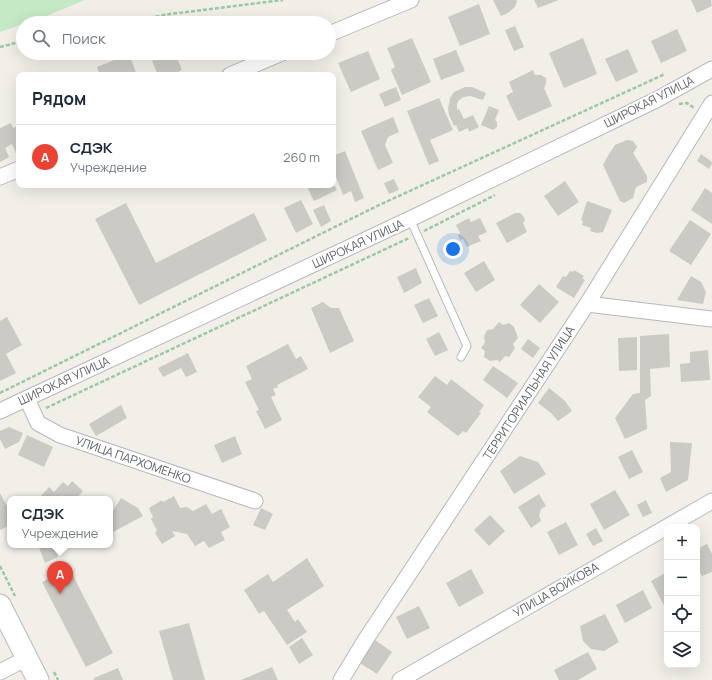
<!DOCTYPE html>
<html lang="ru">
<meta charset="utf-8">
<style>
:root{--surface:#fff;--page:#f2f2f3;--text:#1f2937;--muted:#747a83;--line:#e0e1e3;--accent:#ea4335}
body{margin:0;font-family:Manrope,sans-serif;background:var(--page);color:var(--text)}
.controls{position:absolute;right:12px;bottom:12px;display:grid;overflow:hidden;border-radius:8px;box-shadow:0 4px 16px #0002}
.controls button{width:36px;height:36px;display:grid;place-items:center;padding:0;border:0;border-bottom:1px solid var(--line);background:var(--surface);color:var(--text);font:20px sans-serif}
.you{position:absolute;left:453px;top:249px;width:14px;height:14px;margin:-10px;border:3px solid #fff;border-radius:50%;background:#1a73e8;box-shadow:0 0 0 6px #1a73e833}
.badge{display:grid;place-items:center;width:26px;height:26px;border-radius:50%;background:var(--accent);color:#fff;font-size:13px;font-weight:700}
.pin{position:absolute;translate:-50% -33px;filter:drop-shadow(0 1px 2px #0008)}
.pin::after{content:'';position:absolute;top:21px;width:14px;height:12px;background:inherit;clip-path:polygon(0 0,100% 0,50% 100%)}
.popup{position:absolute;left:7px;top:496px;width:106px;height:52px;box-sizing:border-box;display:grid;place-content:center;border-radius:8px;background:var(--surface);filter:drop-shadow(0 1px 3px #0005);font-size:13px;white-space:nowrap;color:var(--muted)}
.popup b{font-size:15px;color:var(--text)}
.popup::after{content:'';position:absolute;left:50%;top:100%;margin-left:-8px;border:8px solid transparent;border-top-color:var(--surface)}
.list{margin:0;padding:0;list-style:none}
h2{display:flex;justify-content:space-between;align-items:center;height:52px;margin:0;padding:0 16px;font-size:17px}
h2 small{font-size:13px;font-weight:400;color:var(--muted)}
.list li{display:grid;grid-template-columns:26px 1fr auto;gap:12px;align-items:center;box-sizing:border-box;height:64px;padding:0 16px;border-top:1px solid var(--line)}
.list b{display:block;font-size:15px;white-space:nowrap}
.list p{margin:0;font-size:13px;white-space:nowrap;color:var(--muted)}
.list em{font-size:13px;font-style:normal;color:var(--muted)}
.icon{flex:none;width:22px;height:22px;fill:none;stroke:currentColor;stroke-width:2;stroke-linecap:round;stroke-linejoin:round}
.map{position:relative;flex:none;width:712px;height:680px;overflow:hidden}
.search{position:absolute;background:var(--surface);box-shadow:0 4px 16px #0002;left:16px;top:16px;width:320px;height:44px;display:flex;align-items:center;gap:10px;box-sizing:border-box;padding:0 14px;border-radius:22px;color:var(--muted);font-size:15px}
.panel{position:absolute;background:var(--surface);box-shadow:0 4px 16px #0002;left:16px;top:72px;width:320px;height:116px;border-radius:8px}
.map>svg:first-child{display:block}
.green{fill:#c5e8c5}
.building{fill:#cccac5}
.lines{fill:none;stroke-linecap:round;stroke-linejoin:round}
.lane-casing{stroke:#b5b8bc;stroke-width:9}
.street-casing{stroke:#b5b8bc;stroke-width:17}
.secondary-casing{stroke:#b6babf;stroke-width:23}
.path{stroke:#9cc7a9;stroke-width:2.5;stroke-dasharray:4 2;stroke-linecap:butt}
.lane{stroke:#fff;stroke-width:7}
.street{stroke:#fff;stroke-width:15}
.secondary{stroke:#fff;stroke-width:21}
.labels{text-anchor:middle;stroke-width:4;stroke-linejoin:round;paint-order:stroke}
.street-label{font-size:12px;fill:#5f6368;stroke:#fff}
</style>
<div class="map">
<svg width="712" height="680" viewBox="0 0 712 680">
<rect width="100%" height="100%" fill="#f1efe8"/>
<polygon class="green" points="0,0 85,0 39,19 23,23 23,24 0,32"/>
<g class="building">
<polygon points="493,0 516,0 517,1 515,7 508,13 501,16"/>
<polygon points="534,0 559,0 538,8"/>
<polygon points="691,0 711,0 712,6 697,13"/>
<polygon points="479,4 490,34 460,46 448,17"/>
<polygon points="515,26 524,47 514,51 505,30"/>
<polygon points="677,29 687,51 661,63 651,41"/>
<polygon points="412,38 431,82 402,95 391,70 395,67 387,48"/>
<polygon points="583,38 597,74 564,88 549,53"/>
<polygon points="628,49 638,72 616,82 605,59"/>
<polygon points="456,50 465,71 441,80 433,59"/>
<polygon points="368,51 380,79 351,92 338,63"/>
<polygon points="172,53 175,53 182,70 171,75 158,75 152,61"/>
<polygon points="129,54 137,75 100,75 97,67"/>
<polygon points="533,70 535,75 541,75 546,78 546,83 544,88 552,106 518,121 506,96 513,92 509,82"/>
<polygon points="396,87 401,100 385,107 379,94"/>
<polygon points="465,87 472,87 486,93 483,100 470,96 464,97 459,100 457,104 457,110 459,109 464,119 473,115 479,127 469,132 468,128 459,132 456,125 454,126 449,115 448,109 450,98 454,92"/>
<polygon points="439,98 453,130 430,140 439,161 429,165 407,111"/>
<polygon points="489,106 499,110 495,120 497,122 497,127 493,130 481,125"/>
<polygon points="393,117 399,132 388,137 385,145 393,163 378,170 361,131"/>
<polygon points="11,123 13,128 19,125 19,151 16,153 12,144 5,148 9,157 0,162 0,128"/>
<polygon points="627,140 633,141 637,147 633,153 647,176 647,182 636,187 633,198 624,203 620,201 603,165 609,154 615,145"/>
<polygon points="345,151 364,198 355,202 351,191 343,195 333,169 333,156"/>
<polygon points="701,154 712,162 712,164 709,169 697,161"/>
<polygon points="394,179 399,190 389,194 384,183"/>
<polygon points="565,181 579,202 558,216 544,196"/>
<polygon points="333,183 337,190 314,201 306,185 333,185"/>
<polygon points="705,188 712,193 712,224 691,210"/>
<polygon points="301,200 313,224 296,233 284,208"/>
<polygon points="587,201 612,210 603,232 597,233 590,231 591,228 582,225 583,221 581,220"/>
<polygon points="126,203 156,263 254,213 267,240 139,305 95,219"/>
<polygon points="324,205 331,221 321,227 313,210"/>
<polygon points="515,213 520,213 524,217 525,220 523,223 527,232 507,243 496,223"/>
<polygon points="469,218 471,222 480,218 487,232 478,236 481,241 467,247 463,239 460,240 458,235 460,233 456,225"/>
<polygon points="690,220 711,234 691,265 669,251"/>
<polygon points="484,261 495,280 476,292 464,273"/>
<polygon points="416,268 422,283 404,293 397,277"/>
<polygon points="574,270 584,276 582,278 585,280 574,298 556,287 563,276 566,277 570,271 573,272"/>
<polygon points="691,276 701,282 706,292 703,304 677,300"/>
<polygon points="539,284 559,302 540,323 520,305"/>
<polygon points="429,298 438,316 423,323 414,305"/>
<polygon points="323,302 331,308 339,308 354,341 330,353 311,308"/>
<polygon points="7,317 22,345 6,354 16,373 0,381 0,321"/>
<polygon points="499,322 503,325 509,323 514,327 518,338 513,344 515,348 509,357 505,356 500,362 497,360 490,361 484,357 485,351 481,348 485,342 484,336 487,330 493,329"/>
<polygon points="439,332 448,350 435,356 426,339"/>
<polygon points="669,334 670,367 650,369 651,396 645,400 647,429 625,439 615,418 633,394 640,393 640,336"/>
<polygon points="637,337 637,370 619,371 618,338"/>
<polygon points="528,339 540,348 533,358 521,349"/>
<polygon points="288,344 296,359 301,356 308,369 277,385 278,387 273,389 276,395 271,397 282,420 265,429 256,411 259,410 245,382 252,379 246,366"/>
<polygon points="708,350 710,380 681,382 680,364 690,363 690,352"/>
<polygon points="188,353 197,372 186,377 181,368 163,377 158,368"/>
<polygon points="493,366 518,383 507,398 483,380"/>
<polygon points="435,376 447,385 451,379 484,405 479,412 481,413 466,433 463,431 458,436 427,412 431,407 418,397"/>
<polygon points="549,388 565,401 572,411 558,421 551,413 538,403"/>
<polygon points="121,405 127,418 96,436 89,424"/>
<polygon points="9,427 23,433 19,442 5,449 0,439 0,431"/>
<polygon points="27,435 53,447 44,467 18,455"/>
<polygon points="235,436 242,454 222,463 214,445"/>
<polygon points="670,442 692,443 688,480 666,492 660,478 671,472"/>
<polygon points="632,450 643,472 629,479 618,457"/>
<polygon points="520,456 538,462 546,474 514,494 500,471"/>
<polygon points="72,481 83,491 76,499 38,499 49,487 54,492 63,482 68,486"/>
<polygon points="615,490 630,515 604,530 590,504"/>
<polygon points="0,493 10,512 10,525 0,530"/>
<polygon points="539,494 546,506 541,509 539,515 541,521 531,528 518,507"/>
<polygon points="174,496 180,508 187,507 193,511 206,504 212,514 221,509 230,527 221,532 225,540 209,548 204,541 195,546 187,534 172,531 175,536 162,544 155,533 157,530 151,519 153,517 149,508 162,500 163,502"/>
<polygon points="121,498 138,508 143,516 113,532 110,526 110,516"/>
<polygon points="646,500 652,513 643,517 637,505"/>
<polygon points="261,508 273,514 265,530 253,525"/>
<polygon points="490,515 505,531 489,546 474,530"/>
<polygon points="566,522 578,545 559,555 547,532"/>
<polygon points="596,528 603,541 593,546 586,534"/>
<polygon points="707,544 712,554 712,572 702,576 697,567 697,549"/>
<polygon points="38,545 53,545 58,557 45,563"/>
<polygon points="307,558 324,586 287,610 295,622 298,619 307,632 287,645 264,611 259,614 244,590 268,574 273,582"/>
<polygon points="69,568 113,653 86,667 42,582"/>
<polygon points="471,569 484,593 459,607 446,583"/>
<polygon points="667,572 667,611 651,581"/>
<polygon points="643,590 652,608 625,623 616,605"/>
<polygon points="419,606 430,628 407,639 396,617"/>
<polygon points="605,614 619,642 604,651 591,649 583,641 580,626"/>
<polygon points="189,623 205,680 173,680 159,631"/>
<polygon points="302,638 313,655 299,664 289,647"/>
<polygon points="375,640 392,652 377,674 360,663"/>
<polygon points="588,652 597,669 578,680 559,680 554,670"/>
<polygon points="272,667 278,680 241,680"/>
<polygon points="118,668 123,680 94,680 94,678"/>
</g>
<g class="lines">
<g class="lane-casing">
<polyline id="lane" points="410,219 467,346 461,357"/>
</g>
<g class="street-casing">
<g id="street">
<polyline points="329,34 411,0"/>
<polyline points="230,75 282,53"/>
<polyline points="0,177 19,169"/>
<polyline points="587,304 712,319"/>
<polyline points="27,399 38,423 60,435 255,501"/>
<polyline points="0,411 410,219 656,100 712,69"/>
<polyline points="0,672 27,658"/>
<polyline points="341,680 366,639 587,304 712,103"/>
<polyline points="400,680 712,501"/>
</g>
</g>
<g class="secondary-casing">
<polyline id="secondary" points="0,605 38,680"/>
</g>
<g class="path">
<polyline points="120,23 170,14 283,0"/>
<polyline points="0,47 23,41"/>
<polyline points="679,104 687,103 694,108"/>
<polyline points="424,231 495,195"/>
<polyline points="0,393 377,206 665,74"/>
<polyline points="46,408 409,238"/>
<polyline points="0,566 15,596"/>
<polyline points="54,672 58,680"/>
</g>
<use href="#lane" class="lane"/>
<use href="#street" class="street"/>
<use href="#secondary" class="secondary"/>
</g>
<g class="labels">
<g class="street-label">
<text transform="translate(649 102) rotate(-27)" y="4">ШИРОКАЯ УЛИЦА</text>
<text transform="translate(358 244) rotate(-25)" y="4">ШИРОКАЯ УЛИЦА</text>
<text transform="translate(64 381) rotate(-25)" y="4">ШИРОКАЯ УЛИЦА</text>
<text transform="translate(529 393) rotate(-57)" y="4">ТЕРРИТОРИАЛЬНАЯ УЛИЦА</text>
<text transform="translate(133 460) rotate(19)" y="4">УЛИЦА ПАРХОМЕНКО</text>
<text transform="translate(556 590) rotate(-30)" y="4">УЛИЦА ВОЙКОВА</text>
</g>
</g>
</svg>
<div class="controls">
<button>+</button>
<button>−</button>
<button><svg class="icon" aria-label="locate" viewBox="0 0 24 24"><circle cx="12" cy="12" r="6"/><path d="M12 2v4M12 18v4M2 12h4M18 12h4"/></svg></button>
<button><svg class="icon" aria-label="layers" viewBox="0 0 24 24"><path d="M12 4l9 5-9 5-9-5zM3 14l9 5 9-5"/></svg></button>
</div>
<div class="you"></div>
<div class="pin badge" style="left:60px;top:594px">A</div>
<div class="popup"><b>СДЭК</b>Учреждение</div>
<div class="search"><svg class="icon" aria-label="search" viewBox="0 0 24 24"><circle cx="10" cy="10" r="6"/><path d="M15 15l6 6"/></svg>Поиск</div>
<section class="panel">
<h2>Рядом<small></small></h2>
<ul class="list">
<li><span class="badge">A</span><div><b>СДЭК</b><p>Учреждение</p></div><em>260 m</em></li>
</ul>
</section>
</div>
